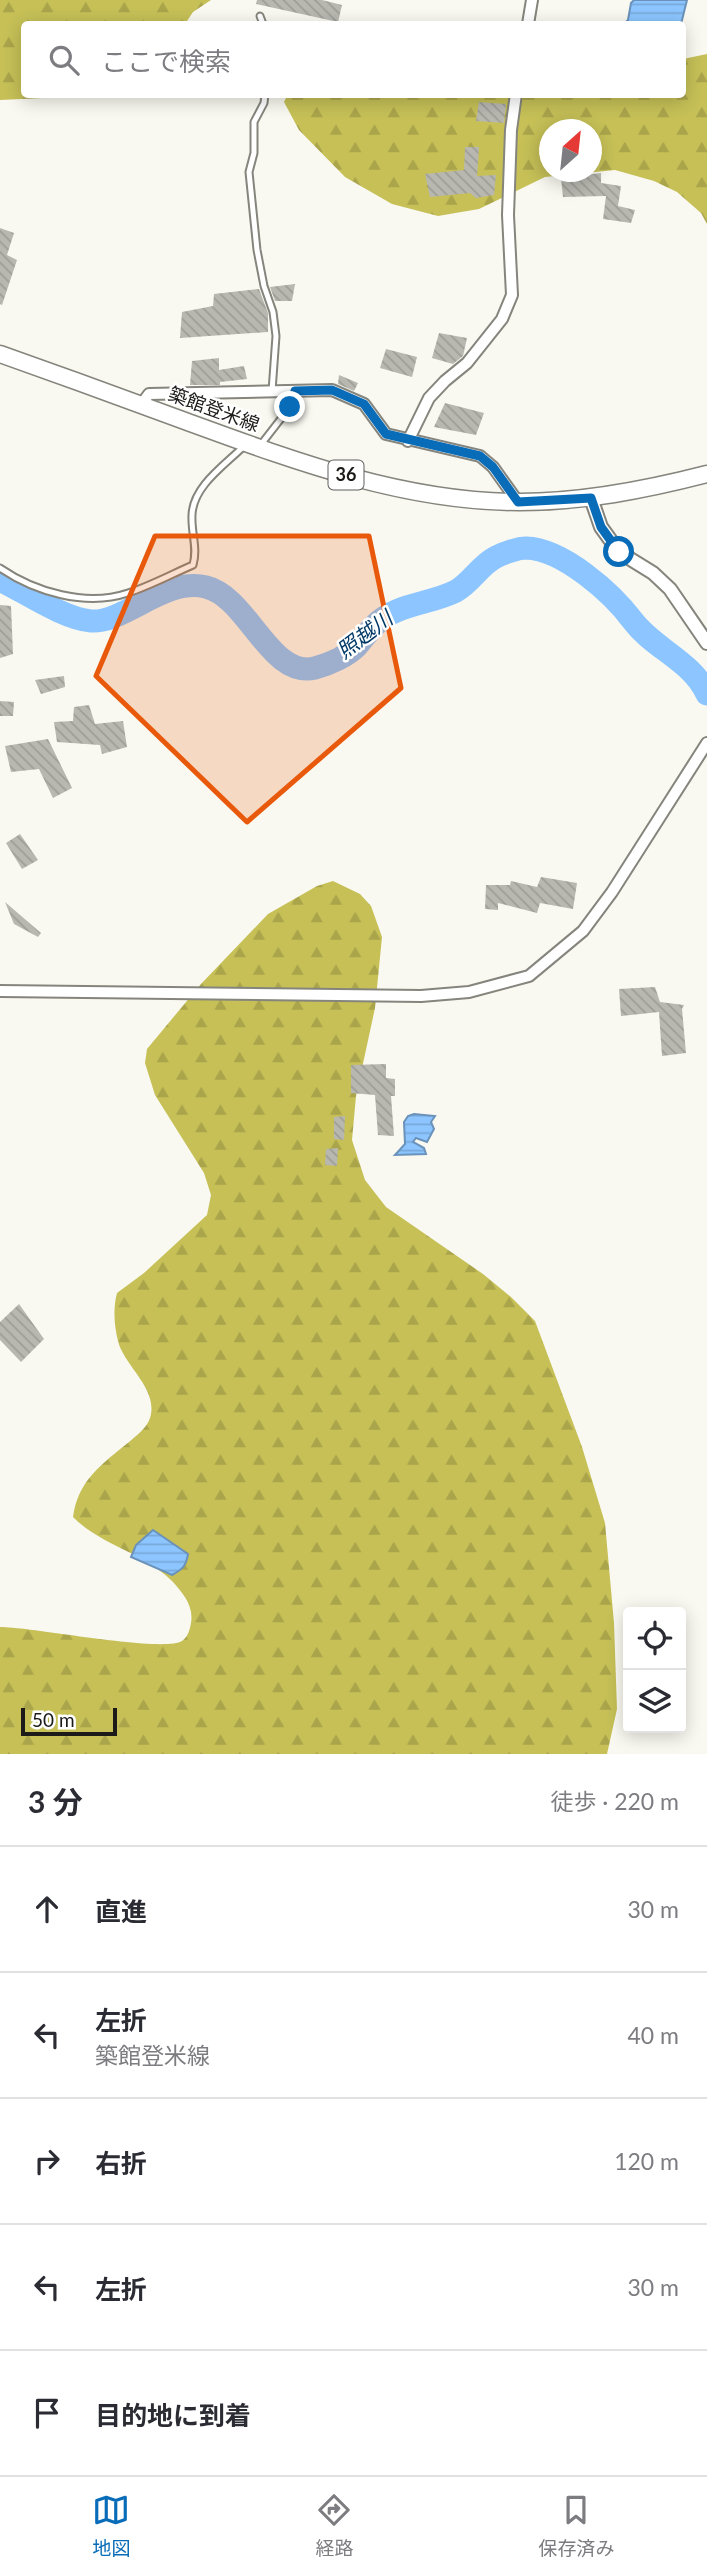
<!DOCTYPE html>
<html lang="ja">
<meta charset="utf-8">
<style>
:root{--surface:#fff;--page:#f2f2f3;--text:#2b2b33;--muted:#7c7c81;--line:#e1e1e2;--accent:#086cb8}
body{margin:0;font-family:Lato,"Noto Sans JP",sans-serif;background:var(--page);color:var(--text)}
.controls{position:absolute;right:21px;bottom:21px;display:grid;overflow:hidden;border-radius:7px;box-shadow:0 4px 18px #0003}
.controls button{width:63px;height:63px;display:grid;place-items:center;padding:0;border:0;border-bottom:2px solid var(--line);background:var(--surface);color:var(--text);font:35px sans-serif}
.compass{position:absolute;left:539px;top:119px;width:63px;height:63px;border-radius:50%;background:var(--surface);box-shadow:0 4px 18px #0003;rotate:27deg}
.scale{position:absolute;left:21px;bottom:18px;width:96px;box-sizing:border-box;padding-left:7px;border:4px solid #1c1b19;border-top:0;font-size:19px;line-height:24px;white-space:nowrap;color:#1c1b19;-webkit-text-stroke:5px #fff;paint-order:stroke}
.stop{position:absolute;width:21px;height:21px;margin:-16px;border:5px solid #086cb8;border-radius:50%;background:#fff}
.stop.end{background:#086cb8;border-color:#fff;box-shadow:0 2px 7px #0008}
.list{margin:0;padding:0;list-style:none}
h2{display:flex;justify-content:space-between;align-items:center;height:91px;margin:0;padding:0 28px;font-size:30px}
h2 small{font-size:23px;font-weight:400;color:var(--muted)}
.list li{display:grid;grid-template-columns:46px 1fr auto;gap:21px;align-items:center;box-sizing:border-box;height:126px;padding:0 28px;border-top:2px solid var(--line)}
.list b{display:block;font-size:26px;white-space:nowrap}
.list p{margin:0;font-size:23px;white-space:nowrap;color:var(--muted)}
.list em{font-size:23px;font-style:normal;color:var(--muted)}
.icon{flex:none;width:38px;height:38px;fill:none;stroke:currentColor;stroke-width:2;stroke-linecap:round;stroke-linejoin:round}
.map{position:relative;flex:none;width:707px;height:1754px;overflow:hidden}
.search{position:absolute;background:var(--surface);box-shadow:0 4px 18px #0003;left:21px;right:21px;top:21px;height:77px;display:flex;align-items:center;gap:18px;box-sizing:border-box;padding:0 24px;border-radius:7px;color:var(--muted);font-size:26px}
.sheet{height:721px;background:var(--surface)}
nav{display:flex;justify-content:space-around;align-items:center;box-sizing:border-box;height:98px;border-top:2px solid var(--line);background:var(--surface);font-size:19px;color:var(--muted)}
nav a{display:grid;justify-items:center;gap:4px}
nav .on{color:var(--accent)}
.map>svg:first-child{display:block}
.forest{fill:url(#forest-firs);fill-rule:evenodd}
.water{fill:url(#water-rules);stroke:#6a92ba;stroke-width:2}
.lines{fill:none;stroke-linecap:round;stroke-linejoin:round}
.river{stroke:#8cc5ff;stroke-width:23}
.building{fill:url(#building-back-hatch)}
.service-casing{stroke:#85857d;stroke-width:9}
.minor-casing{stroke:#85857d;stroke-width:14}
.tertiary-casing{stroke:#85857d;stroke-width:16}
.primary-casing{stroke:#85857d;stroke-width:19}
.service{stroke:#fff;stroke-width:5}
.minor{stroke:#fff;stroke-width:10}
.tertiary{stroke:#fff;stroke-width:12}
.primary{stroke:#fff;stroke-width:16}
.route{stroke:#086cb8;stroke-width:9}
.marked{fill:#e8590c;fill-opacity:0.2;stroke:#e8590c;stroke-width:5;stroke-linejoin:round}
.labels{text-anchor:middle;stroke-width:5;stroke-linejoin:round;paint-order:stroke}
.shield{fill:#fff;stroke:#605f5e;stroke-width:2}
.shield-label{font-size:18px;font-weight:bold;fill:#1c1b19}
.street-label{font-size:19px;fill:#1c1b19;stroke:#fff}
.water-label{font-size:21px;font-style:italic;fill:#003966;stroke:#fff}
</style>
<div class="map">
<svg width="707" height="1754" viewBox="0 0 707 1754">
<defs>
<pattern id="forest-firs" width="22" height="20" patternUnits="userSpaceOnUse" patternTransform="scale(1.75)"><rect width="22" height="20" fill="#c6c057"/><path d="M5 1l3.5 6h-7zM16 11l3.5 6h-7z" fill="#aaa44b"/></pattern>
<pattern id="water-rules" width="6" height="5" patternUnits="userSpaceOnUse" patternTransform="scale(1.75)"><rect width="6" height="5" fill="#8cc5ff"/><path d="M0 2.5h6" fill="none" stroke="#78a9da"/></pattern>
<pattern id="building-back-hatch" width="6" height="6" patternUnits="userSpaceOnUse" patternTransform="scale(1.75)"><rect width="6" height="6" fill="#b8b8b1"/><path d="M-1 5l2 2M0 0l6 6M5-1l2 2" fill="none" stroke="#9e9e98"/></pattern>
</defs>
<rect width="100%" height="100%" fill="#f9f9f1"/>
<g class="forest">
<polygon points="0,0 211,0 193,12 185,24 24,24 24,94 108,95 0,100"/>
<path d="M707,54V224L701,213L677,192L654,181L615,170L545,177L479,209L438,216L392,204L345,177L299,130L284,102L288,94H682L683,59ZM550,130H592V172H550Z"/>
<path d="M333,881L360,894L371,906L382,937L375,1008L356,1096L352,1140L365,1180L386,1207L483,1274L511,1297L535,1321L582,1447L605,1523L614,1623L617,1709L607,1754H0V1627C33,1627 162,1653 182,1641C188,1637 190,1629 191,1623C194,1606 183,1593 172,1581C143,1552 102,1546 73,1517C78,1480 102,1464 129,1442C137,1435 146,1429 150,1418C159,1389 124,1366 118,1341C114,1325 113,1308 117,1293L144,1273L207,1215L211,1195L204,1173L155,1095L145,1063L147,1049L201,984L268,914L317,886Z"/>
</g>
<g class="water">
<polygon points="634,0 687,0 681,24 624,24 628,20 631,3"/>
<polygon points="414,1114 435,1116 431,1122 434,1129 427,1142 416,1138 413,1142 424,1148 426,1154 395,1155 405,1144 404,1122 408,1116"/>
<path d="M153,1530L188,1554C186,1566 183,1569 172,1575L131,1557L136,1545Z"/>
</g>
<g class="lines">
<path class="river" d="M0,580C25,592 64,619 91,621C125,623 165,577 206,587C248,597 270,679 315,668C330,664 347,656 357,646C365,637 372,626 382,619C404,603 433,603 456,591C472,582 480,565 496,557C504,553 518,548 526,548C563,549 612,593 633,621C654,649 692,661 707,694"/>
</g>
<g class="building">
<polygon points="257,0 322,0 342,5 338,22 256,4"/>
<polygon points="479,102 506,104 504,123 476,121"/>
<polygon points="465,147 479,147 477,176 496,175 494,195 476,198 470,193 430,197 425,174 464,170"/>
<polygon points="601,173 601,183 621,186 618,206 635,210 631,223 603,219 606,196 563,197 561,178"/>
<polygon points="0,228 14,233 7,255 17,260 2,305 0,304"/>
<polygon points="295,284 292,301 275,301 270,287"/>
<polygon points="259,289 268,313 268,332 180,338 182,312 213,306 214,294"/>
<polygon points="439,333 467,338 463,356 453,364 432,358"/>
<polygon points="386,349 417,357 412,377 380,368"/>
<polygon points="219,358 219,370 244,366 247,379 220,382 220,385 190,385 192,361"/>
<polygon points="339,375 358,383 354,391 338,384"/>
<polygon points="445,403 484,413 476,435 434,427"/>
<polygon points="0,605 11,606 13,654 0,658"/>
<polygon points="64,676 65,687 41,694 35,680"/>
<polygon points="0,701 14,702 13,716 0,716"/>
<polygon points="89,705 95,724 123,721 127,747 102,754 100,745 57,742 54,722 73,721 74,707"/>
<polygon points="48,739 72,788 53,798 39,769 11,772 5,746"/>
<polygon points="20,834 38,860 22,869 6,843"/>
<polygon points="541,877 577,883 573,909 540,903 537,913 498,903 498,910 485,909 486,885 510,885 511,881 537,887"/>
<polygon points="5,902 41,933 38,937 14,924"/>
<polygon points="655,987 660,1002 684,1005 682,1009 686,1053 662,1056 659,1012 621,1016 619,989"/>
<polygon points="386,1064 386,1078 395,1079 395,1096 391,1096 394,1136 378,1135 375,1095 351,1093 351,1065"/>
<polygon points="345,1116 344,1140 334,1139 334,1117"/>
<polygon points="338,1148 337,1166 325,1165 326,1149"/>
<polygon points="19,1304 44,1339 21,1362 0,1340 0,1322"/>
</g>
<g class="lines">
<g class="service-casing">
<g id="service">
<polyline points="260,16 263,24"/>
<polyline points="265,94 264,103 254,122 254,153 249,172 257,250 264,286 273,312 276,336 272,391"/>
<polyline points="259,447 290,407 294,391"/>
<path d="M0,568C35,592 86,607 128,593C150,586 172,574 193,565C198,548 191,533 192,515C193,486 225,465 244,446"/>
</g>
</g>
<g class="minor-casing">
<g id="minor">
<polyline points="528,24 532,0"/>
<polyline points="141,405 149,394 332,390 364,404 386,434 480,456 493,467 518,502"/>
<polyline points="408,441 429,398 445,381 467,363 502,319 512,295 508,215 511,130 516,94"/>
<polyline points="0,991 421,996 469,992 529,976 583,931 612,892 707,743"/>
</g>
</g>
<g class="tertiary-casing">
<polyline id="tertiary" points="591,498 601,527 619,552 653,573 670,589 707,643"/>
</g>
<g class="primary-casing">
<path id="primary" d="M0,354C62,376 123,398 185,421C292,460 403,502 519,502C583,502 645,490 707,474"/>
</g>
<use href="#service" class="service"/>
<use href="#minor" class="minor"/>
<use href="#tertiary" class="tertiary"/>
<use href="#primary" class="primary"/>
</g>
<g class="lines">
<polyline class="route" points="290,407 295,391 332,390 364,404 386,434 480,456 493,467 518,502 591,498 601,527 619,552"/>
</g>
<path class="marked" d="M155,536H369L401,688L247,822L96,676Z"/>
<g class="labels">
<rect class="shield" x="328.5" y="460.5" width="35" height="29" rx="5"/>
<g class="shield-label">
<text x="346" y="481">36</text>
</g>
<g class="street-label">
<text transform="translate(214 409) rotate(20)" y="7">築館登米線</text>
</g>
<g class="water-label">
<text transform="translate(365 635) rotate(-37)" y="7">照越川</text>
</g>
</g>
</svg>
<div class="controls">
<button><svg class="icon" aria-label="locate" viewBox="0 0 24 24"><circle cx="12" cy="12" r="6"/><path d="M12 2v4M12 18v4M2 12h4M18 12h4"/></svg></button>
<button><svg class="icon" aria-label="layers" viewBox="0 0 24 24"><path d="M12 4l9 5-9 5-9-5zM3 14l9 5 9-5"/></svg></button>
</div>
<svg class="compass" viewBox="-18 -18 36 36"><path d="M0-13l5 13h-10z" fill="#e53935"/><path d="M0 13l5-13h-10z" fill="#7c7c81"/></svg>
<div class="scale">50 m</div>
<div class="stop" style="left:619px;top:552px"></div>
<div class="stop end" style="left:290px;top:407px"></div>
<div class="search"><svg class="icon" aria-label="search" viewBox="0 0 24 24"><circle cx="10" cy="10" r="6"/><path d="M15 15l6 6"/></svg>ここで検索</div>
</div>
<section class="sheet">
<h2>3 分<small>徒歩 · 220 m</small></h2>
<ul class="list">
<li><svg class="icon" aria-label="ahead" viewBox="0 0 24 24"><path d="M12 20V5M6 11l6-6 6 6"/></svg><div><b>直進</b></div><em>30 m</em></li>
<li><svg class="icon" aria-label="left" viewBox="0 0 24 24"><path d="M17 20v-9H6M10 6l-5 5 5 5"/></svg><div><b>左折</b><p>築館登米線</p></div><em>40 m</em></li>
<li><svg class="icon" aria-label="right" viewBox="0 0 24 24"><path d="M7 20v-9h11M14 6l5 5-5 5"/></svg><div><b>右折</b></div><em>120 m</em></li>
<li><svg class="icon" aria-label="left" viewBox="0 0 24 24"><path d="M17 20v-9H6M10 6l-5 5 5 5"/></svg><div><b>左折</b></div><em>30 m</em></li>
<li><svg class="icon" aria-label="arrive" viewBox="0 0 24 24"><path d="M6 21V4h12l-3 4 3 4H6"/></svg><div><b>目的地に到着</b></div></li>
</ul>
</section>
<nav>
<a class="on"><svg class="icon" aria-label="map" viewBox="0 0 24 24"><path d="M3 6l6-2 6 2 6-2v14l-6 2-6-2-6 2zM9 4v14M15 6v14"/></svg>地図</a>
<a><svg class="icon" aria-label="directions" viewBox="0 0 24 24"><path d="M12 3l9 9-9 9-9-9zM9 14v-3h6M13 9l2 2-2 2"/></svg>経路</a>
<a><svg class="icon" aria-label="saved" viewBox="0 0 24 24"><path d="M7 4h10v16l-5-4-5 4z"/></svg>保存済み</a>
</nav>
